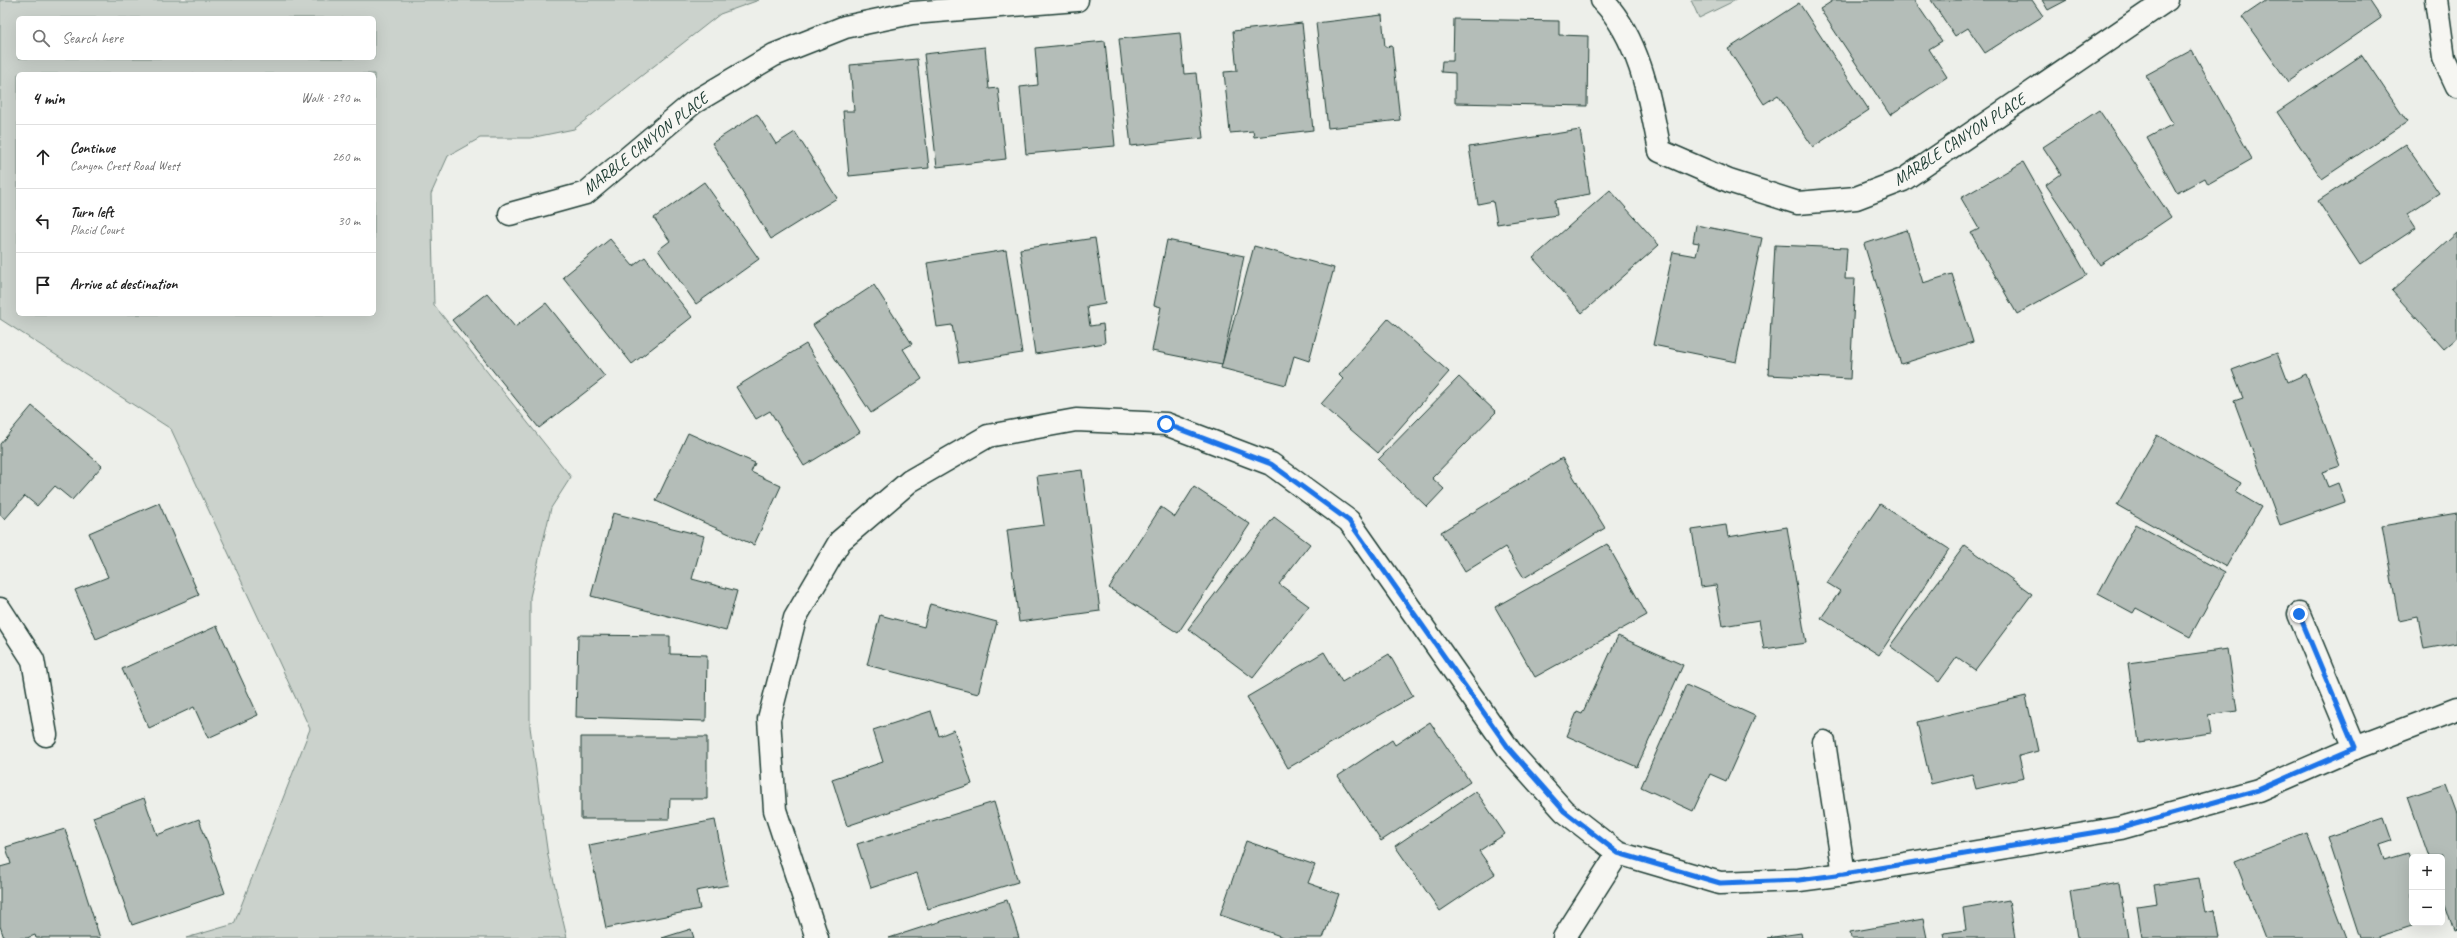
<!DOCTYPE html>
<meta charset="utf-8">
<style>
:root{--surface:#fff;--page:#f2f2f2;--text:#222;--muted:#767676;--line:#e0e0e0}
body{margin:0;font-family:Caveat,sans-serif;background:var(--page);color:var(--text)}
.controls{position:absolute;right:12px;bottom:12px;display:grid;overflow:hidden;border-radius:6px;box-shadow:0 4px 16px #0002}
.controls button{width:36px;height:36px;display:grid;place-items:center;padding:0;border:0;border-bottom:1px solid var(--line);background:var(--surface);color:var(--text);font:20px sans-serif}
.stop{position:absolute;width:12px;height:12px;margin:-9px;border:3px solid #1a73e8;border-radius:50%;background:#fff}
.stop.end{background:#1a73e8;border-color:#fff;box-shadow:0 1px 4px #0008}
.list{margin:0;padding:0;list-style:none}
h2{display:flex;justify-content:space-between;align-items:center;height:52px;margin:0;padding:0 16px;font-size:17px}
h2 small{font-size:13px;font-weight:400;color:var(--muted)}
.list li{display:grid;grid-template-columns:26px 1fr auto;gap:12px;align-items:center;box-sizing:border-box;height:64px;padding:0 16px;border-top:1px solid var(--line)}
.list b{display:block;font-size:15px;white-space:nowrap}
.list p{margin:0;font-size:13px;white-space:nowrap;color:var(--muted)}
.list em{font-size:13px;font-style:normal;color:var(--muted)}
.icon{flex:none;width:22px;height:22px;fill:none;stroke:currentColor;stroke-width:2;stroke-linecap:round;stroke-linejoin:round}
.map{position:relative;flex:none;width:2457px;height:938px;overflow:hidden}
.search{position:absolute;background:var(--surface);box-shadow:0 4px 16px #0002;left:16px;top:16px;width:360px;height:44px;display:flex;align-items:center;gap:10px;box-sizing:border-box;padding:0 14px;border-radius:6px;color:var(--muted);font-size:15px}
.panel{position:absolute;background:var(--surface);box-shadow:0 4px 16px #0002;left:16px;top:72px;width:360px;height:244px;border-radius:6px}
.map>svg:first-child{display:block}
.green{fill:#cbd2cc;stroke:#758880;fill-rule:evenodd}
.building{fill:#b4bdb8;stroke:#1f3d34}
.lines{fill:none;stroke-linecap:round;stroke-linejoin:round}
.minor-casing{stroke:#1f3d34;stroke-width:25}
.minor{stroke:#f6f6f2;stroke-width:22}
.route{stroke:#1a73e8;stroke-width:5}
.labels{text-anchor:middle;stroke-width:3;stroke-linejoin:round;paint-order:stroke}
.street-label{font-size:17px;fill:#1f3d34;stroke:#f6f6f2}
</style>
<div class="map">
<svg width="2457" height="938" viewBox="0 0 2457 938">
<rect width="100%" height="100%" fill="#edefea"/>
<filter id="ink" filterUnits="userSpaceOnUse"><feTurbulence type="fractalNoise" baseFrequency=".025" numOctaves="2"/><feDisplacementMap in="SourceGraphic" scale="8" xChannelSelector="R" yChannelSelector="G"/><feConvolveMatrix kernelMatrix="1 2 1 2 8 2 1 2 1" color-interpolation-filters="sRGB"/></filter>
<g filter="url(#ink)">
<g class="green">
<path d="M0,0H759L720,14L574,129L530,138H480L448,156L431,194L434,305L571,477L551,508L530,597V727L548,856L567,938H186L234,924L310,729L171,429L0,319ZM18,18H374V58H18ZM18,74H374V314H18Z"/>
<polygon points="1691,0 1736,0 1699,18"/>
</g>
<g class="building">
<polygon points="1834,0 1914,0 1942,41 1929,49 1947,77 1890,115 1820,9"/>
<polygon points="1931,0 2032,0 2043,16 1985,53 1968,28 1955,36"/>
<polygon points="2042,0 2067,0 2048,10"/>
<polygon points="2267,0 2369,0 2381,18 2288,82 2242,17"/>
<polygon points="1799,3 1869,110 1813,147 1778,95 1764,104 1728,49"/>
<polygon points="1382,15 1385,47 1392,46 1400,120 1328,128 1316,23"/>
<polygon points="1454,19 1559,21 1559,35 1588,36 1587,106 1455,103 1455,73 1441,72 1442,61 1453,61"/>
<polygon points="1302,23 1313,130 1254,137 1253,131 1230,133 1224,72 1237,71 1233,31"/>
<polygon points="1180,33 1184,74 1196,73 1203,138 1131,146 1119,39"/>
<polygon points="1105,41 1115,146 1026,154 1020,87 1038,85 1035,48"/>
<polygon points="985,47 989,89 998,88 1006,159 937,167 924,54"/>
<polygon points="2192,50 2252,159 2208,184 2205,178 2177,193 2147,138 2173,124 2146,75"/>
<polygon points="2362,55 2407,122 2322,179 2277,112"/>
<polygon points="917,59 929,168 849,176 843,111 854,111 850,65"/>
<polygon points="2099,110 2171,217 2100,265 2046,185 2061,174 2043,147"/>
<polygon points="757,114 776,144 795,132 837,198 771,239 712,143"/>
<polygon points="1580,130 1590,194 1555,200 1557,215 1497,224 1493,201 1478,204 1469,147"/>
<polygon points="2405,144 2439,193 2407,214 2416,228 2360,265 2318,201"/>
<polygon points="2023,162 2087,275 2017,314 1971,233 1979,229 1961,198"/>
<polygon points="704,182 759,259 696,304 658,250 670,241 654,218"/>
<polygon points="1610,190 1659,245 1582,313 1533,258"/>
<polygon points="1696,225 1762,238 1736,362 1653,345 1673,252 1696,256 1699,243 1693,242"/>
<polygon points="1907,230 1923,283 1952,274 1973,342 1901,364 1864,244"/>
<polygon points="2457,233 2457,338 2444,349 2392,291"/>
<polygon points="1095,238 1105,304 1087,307 1090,326 1103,324 1105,343 1035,354 1020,249"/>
<polygon points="610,239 633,266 645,257 692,317 632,364 563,277"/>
<polygon points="1167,240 1244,256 1222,365 1152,351 1161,307 1154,305"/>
<polygon points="1775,245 1847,248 1845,279 1855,279 1850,379 1768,375"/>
<polygon points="1254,246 1334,268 1309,361 1294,356 1286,385 1221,368"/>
<polygon points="1006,250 1022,353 959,363 952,325 937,327 927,263"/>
<polygon points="874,285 912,344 903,349 922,379 871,413 813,325"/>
<polygon points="487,293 515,327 546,303 605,377 539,428 452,320"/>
<polygon points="1388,319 1449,372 1378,453 1321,404 1343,379 1339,375"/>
<polygon points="806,344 860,432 804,466 770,411 756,419 736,387"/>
<polygon points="2277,353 2288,382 2306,374 2340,466 2322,472 2328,487 2338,483 2345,502 2280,525 2234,401 2243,398 2232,370"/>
<polygon points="1459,377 1496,412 1432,478 1444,489 1427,507 1378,460"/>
<polygon points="32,406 102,466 72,500 55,486 37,506 25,496 5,519 0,515 0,444"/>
<polygon points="688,433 755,463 751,472 781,486 754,545 656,501"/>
<polygon points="2157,435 2241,483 2236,492 2261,507 2226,567 2117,505"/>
<polygon points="1562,458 1605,528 1524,578 1505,547 1465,572 1441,532"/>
<polygon points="1082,470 1100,611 1019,622 1007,530 1044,525 1037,476"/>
<polygon points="1194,487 1250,524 1178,633 1109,588 1161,507 1175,517"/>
<polygon points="159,503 199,595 96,639 75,590 108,577 89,533"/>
<polygon points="1880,504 1949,549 1879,655 1821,618 1840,591 1827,583"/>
<polygon points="613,513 704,536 692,579 737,591 726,631 591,596"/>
<polygon points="2457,513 2457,643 2424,649 2418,617 2399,621 2382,526"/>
<polygon points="1274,517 1310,544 1279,584 1309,606 1253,678 1188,629"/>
<polygon points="2136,524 2225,573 2190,637 2136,608 2133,613 2098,594"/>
<polygon points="1726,525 1728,537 1787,527 1806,643 1764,649 1759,620 1723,626 1716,585 1701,587 1692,530"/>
<polygon points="1607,544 1647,615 1535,677 1495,607"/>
<polygon points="1965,545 2032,594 1975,670 1957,657 1939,682 1890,646"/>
<polygon points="930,604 997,622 978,694 867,665 880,615 924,627"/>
<polygon points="217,626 258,715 208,738 194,707 149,728 122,669"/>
<polygon points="578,635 670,636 670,654 707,655 706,721 576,717"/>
<polygon points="1618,636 1683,665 1637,767 1567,736 1577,712 1582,714"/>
<polygon points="2228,649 2237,711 2208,715 2211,733 2139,743 2128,663"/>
<polygon points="1324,652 1342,682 1389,654 1413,696 1288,768 1247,697"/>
<polygon points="1686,685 1755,716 1726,781 1710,774 1693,811 1641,787"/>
<polygon points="2026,696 2038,751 2019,756 2024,778 1976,789 1972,774 1931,784 1917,722"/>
<polygon points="931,711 939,736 954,730 972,784 847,826 832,779 883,762 873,730"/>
<polygon points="1430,722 1470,782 1381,841 1338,776 1392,740 1395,745"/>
<polygon points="581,737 707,737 707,799 670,799 669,819 581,819"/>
<polygon points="2446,784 2457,814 2457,931 2454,932 2442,896 2442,857 2429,857 2408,797"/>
<polygon points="1476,791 1505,834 1479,851 1495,874 1440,911 1395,846"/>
<polygon points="144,798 157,835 199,819 225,893 132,925 93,817"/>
<polygon points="994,802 1018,882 928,909 917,873 871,888 857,844"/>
<polygon points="2384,818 2392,841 2380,845 2385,860 2408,853 2412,863 2412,923 2421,923 2375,938 2360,938 2327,837"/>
<polygon points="715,820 728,885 696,891 700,909 606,928 589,845"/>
<polygon points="65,829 100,938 36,938 35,935 27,938 4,938 0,926 0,867 11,864 6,847"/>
<polygon points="2307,833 2347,938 2265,938 2235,861"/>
<polygon points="1246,841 1315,865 1308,883 1339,894 1323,938 1286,938 1220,915"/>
<polygon points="2199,878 2205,912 2214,910 2219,938 2142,938 2137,906 2157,903 2154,885"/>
<polygon points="2119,883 2128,938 2077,938 2070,891"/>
<polygon points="1007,900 1019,938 889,938"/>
<polygon points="2009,900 2015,938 1945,938 1944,933 1966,930 1963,908"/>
<polygon points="1923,919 1927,938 1851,938 1850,932"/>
<polygon points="691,929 694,938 662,938"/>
<polygon points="1801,933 1802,938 1767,938"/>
</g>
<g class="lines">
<g class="minor-casing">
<g id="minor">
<path d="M1602,0C1640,39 1650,100 1660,151L1729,181L1798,203L1856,198L1903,180L2167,0"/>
<polyline points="2436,0 2444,58 2457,86"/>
<polyline points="510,214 586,193 693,103 774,55 845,27 912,13 1077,0"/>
<polyline points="0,609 33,660 46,735"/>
<polyline points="2299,614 2355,748"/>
<polyline points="1824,742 1844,874"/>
<polyline points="817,938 775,810 769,719 795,618 840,541 910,481 988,436 1076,420 1166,424 1271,464 1349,521 1510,751 1564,811 1618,853 1720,883 1799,880 1844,874 2121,828 2258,790 2355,748 2457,709"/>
<polyline points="1564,938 1618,853"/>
</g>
</g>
<use href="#minor" class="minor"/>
</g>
</g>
<g class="lines" filter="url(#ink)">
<polyline class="route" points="1166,424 1271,464 1349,521 1510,750 1564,811 1618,853 1720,883 1799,880 1844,874 2121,828 2258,790 2355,748 2299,614"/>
</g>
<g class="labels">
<g class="street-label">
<text transform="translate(1959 139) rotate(-33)" y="6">MARBLE CANYON PLACE</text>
<text transform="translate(645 143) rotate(-38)" y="6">MARBLE CANYON PLACE</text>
</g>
</g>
</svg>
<div class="controls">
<button>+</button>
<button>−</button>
</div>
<div class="stop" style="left:1166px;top:424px"></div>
<div class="stop end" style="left:2299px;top:614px"></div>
<div class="search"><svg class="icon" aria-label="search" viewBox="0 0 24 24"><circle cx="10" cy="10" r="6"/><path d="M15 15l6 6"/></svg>Search here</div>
<section class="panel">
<h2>4 min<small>Walk · 290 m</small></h2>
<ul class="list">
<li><svg class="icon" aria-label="ahead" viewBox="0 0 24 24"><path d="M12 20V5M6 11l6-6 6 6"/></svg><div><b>Continue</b><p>Canyon Crest Road West</p></div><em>260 m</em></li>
<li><svg class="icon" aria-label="left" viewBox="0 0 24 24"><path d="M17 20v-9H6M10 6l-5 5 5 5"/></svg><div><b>Turn left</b><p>Placid Court</p></div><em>30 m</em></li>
<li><svg class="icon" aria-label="arrive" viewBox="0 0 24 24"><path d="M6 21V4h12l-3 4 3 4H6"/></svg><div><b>Arrive at destination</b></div></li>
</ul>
</section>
</div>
